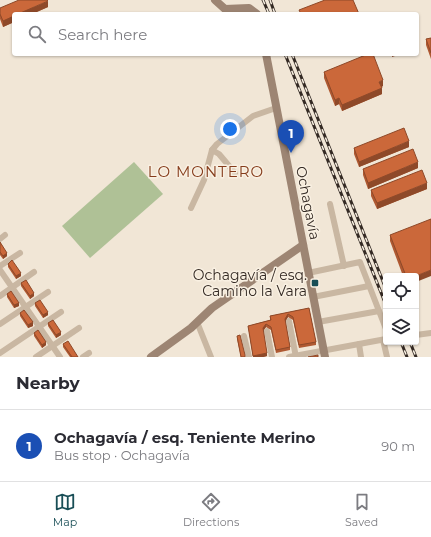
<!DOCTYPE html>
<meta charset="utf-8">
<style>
:root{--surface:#fff;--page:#f7f7f7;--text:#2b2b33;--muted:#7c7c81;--line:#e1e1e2;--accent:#194e56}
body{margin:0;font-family:Montserrat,sans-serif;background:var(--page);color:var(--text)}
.controls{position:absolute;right:12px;bottom:12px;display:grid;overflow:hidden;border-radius:4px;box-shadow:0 1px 3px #0004}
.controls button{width:36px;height:36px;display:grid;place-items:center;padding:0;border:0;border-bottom:1px solid var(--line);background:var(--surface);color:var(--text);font:20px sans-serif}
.you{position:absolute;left:230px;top:129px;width:14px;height:14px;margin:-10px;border:3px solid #fff;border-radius:50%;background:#1a73e8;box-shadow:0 0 0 6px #1a73e833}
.badge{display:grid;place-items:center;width:26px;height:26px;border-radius:50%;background:var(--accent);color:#fff;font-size:13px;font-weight:700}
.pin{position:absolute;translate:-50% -33px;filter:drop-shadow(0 1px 2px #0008)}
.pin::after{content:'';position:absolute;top:21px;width:14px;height:12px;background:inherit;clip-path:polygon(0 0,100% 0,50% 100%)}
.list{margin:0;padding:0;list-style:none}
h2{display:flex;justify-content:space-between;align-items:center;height:52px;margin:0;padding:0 16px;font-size:17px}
h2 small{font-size:13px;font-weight:400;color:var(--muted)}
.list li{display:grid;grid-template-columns:26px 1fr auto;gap:12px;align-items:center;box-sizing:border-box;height:72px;padding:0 16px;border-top:1px solid var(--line)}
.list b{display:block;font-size:15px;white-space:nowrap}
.list p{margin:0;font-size:13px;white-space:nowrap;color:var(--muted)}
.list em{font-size:13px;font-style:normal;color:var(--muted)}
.icon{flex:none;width:22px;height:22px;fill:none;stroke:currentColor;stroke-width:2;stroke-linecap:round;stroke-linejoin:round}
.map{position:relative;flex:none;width:431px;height:357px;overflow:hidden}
.search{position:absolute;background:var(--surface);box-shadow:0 1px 3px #0004;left:12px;right:12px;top:12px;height:44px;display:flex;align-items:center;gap:10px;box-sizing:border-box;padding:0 14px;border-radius:4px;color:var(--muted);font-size:15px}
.sheet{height:124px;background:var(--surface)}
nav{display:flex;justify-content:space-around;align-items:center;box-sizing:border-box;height:56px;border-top:1px solid var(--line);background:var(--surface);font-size:11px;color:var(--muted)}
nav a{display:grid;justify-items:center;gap:2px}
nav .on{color:var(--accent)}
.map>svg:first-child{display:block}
.green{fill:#afc196}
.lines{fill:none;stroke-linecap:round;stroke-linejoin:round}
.street{stroke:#c9b7a2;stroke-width:6}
.secondary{stroke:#9d8573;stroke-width:8}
.rail-casing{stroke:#342a24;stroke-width:3}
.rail{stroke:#f9f0e2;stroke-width:1.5;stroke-dasharray:4.5;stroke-linecap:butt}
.wall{fill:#af5932}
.shaded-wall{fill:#8e4929}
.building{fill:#cb683a;stroke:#8e4929}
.poi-dot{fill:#194e56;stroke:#f9f0e2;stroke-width:1.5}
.labels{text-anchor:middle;stroke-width:3;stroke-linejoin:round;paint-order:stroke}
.street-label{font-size:14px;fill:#342a24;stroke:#f9f0e2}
.poi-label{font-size:14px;fill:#342a24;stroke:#f9f0e2;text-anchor:end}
.neighbourhood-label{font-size:15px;letter-spacing:1px;fill:#853c1b;stroke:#f9f0e2}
</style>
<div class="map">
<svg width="431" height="357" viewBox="0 0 431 357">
<rect width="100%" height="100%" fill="#f1e6d6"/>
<polygon class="green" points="134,162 163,194 90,258 62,226"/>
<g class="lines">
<g class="street">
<polyline points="212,150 219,154 235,173"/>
<polyline points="330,204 344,266"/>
<polyline points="191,208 204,180 212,150 217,144 253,116 276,108"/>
<polyline points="0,239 5,235"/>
<polyline points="0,266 20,253"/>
<polyline points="0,270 60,357"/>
<polyline points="308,273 360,262 386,329"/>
<polyline points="0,296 34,272"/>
<polyline points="313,297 369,286"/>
<polyline points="289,321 296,357"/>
<polyline points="197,322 211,357"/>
<polyline points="318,322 379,311"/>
<polyline points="0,324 48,292"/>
<polyline points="267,331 272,357"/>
<polyline points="416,335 431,333"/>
<polyline points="244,336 249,357"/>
<polyline points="383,340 387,357"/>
<polyline points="359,344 361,357"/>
<polyline points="0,353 61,312"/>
<polyline points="36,357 79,328"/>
<polyline points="83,357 89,353"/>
<polyline points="289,357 386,339"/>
</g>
<g class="secondary">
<polyline points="215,0 225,9 249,8 257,14"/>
<polyline points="266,54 325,357"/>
<polyline points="151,357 191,328 212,308 303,245"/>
</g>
<g class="rail-casing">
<g id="rail">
<polyline points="263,0 269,14"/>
<polyline points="270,0 275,14"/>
<polyline points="285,54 386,305"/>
<polyline points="292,54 386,289"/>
<polyline points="401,342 407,357"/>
<polyline points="410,342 416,357"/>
</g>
</g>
<use href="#rail" class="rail"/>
</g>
<g class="wall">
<polygon points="48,7 3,27 0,19 0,8"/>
<polygon points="431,38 431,59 426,45 426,39"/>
<polygon points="324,72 383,86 381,87 382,94 342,111 339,104 335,106 324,78"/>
<polygon points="409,147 359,167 354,154 354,148"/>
<polygon points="418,168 368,189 363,175 363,169"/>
<polygon points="427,189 377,209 371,196 371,190"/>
<polygon points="390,235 416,276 403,276 390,241"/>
<polygon points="0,242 7,256 3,259 0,255"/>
<polygon points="8,264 21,276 16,279 8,267"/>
<polygon points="21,283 34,296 30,299 21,286"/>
<polygon points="7,294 19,306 14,308 7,297"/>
<polygon points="35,303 48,315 43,318 35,306"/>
<polygon points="309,308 316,342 316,345 299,348 293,320 288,317 285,321 290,347 290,350 276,353 271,330 266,327 263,331 267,356 263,357 253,357 248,326 270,320 270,316"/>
<polygon points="20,313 33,326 28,328 20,316"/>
<polygon points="48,323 61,335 56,338 48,326"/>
<polygon points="34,333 46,345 42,348 34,336"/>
<polygon points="237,336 245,357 241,357 237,339"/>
<polygon points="63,344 78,357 70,357 63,347"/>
</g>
<g class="shaded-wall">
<polygon points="48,1 48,7 32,14 18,14"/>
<polygon points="14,16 14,22 3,27 3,21"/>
<polygon points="392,54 401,54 392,57"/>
<polygon points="383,80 383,86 379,88 379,82"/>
<polygon points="382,88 382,94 342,111 342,105"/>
<polygon points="339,98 339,104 335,106 335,100"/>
<polygon points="409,141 409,147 359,167 359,162"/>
<polygon points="418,162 418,168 368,189 368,183"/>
<polygon points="427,183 427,189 377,209 377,203"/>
<polygon points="7,253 7,256 3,259 3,256"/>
<polygon points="431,270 431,276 416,282 416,276"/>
<polygon points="21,273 21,276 16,279 16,276"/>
<polygon points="34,293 34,296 30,299 30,296"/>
<polygon points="19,303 19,306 14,308 14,305"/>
<polygon points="48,312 48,315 43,318 43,315"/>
<polygon points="288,314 288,317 285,322 285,319"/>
<polygon points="33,322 33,326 28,328 28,325"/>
<polygon points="266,324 266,327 263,331 263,328"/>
<polygon points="61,332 61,335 56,338 56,335"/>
<polygon points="46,342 46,345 42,348 42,345"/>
<polygon points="267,353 267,356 263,357 253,357 253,356"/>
</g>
<g class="building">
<polygon points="19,0 47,0 48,1 18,14 14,14 14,16 3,21 0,14 0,8"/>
<polygon points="325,0 353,0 359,14 301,14 299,10"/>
<polygon points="431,38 431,53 426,39"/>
<polygon points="368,54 373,54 383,80 379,82 382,88 342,105 339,98 335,100 324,72"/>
<polygon points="404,128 409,141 359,162 354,148"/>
<polygon points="413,149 418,162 368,183 363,169"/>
<polygon points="422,170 427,183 377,203 371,190"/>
<polygon points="431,219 431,270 416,276 406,276 390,235"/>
<polygon points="0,242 7,253 3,256 0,252"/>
<polygon points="12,260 21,273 16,276 8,264"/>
<polygon points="26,280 34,293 30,296 21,283"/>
<polygon points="11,291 19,303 14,305 7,294"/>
<polygon points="40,300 48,312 43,315 35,303"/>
<polygon points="309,308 316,342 299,345 293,317 288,314 285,319 290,347 276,350 271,327 266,324 263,328 267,353 253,356 248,326 271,320 270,316"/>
<polygon points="24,310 33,322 28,325 20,313"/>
<polygon points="53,320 61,332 56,335 48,323"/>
<polygon points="38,330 46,342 42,345 34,333"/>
<polygon points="240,335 245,355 245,357 241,357 237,336"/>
<polygon points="68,341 78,357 72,357 63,344"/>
<polygon points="318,355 318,357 308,357"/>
</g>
<rect class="poi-dot" x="311" y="279" width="8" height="8" rx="2"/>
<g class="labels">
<g class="street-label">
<text transform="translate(308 203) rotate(79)" y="5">Ochagavía</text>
</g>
<g class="poi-label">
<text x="307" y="280">Ochagavía / esq.<tspan x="307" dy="16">Camino la Vara</tspan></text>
</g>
<g class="neighbourhood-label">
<text x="206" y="177">LO MONTERO</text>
</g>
</g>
</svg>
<div class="controls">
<button><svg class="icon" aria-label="locate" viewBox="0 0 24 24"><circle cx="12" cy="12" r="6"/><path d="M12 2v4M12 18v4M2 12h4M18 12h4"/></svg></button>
<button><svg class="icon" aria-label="layers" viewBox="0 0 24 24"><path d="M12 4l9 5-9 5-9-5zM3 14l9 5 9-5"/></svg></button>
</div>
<div class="you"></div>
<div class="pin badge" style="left:291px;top:153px;background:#1a4fb4">1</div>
<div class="search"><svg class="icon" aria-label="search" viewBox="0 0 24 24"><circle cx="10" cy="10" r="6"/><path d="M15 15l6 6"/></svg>Search here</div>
</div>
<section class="sheet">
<h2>Nearby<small></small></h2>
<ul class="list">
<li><span class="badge" style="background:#1a4fb4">1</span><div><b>Ochagavía / esq. Teniente Merino</b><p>Bus stop · Ochagavía</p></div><em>90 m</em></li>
</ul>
</section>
<nav>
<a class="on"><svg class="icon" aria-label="map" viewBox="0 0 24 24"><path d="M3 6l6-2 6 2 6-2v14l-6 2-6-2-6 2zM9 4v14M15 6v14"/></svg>Map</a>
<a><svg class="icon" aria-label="directions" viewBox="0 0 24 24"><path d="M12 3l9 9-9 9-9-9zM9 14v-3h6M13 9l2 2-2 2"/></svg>Directions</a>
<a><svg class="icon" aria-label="saved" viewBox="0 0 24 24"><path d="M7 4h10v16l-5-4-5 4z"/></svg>Saved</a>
</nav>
